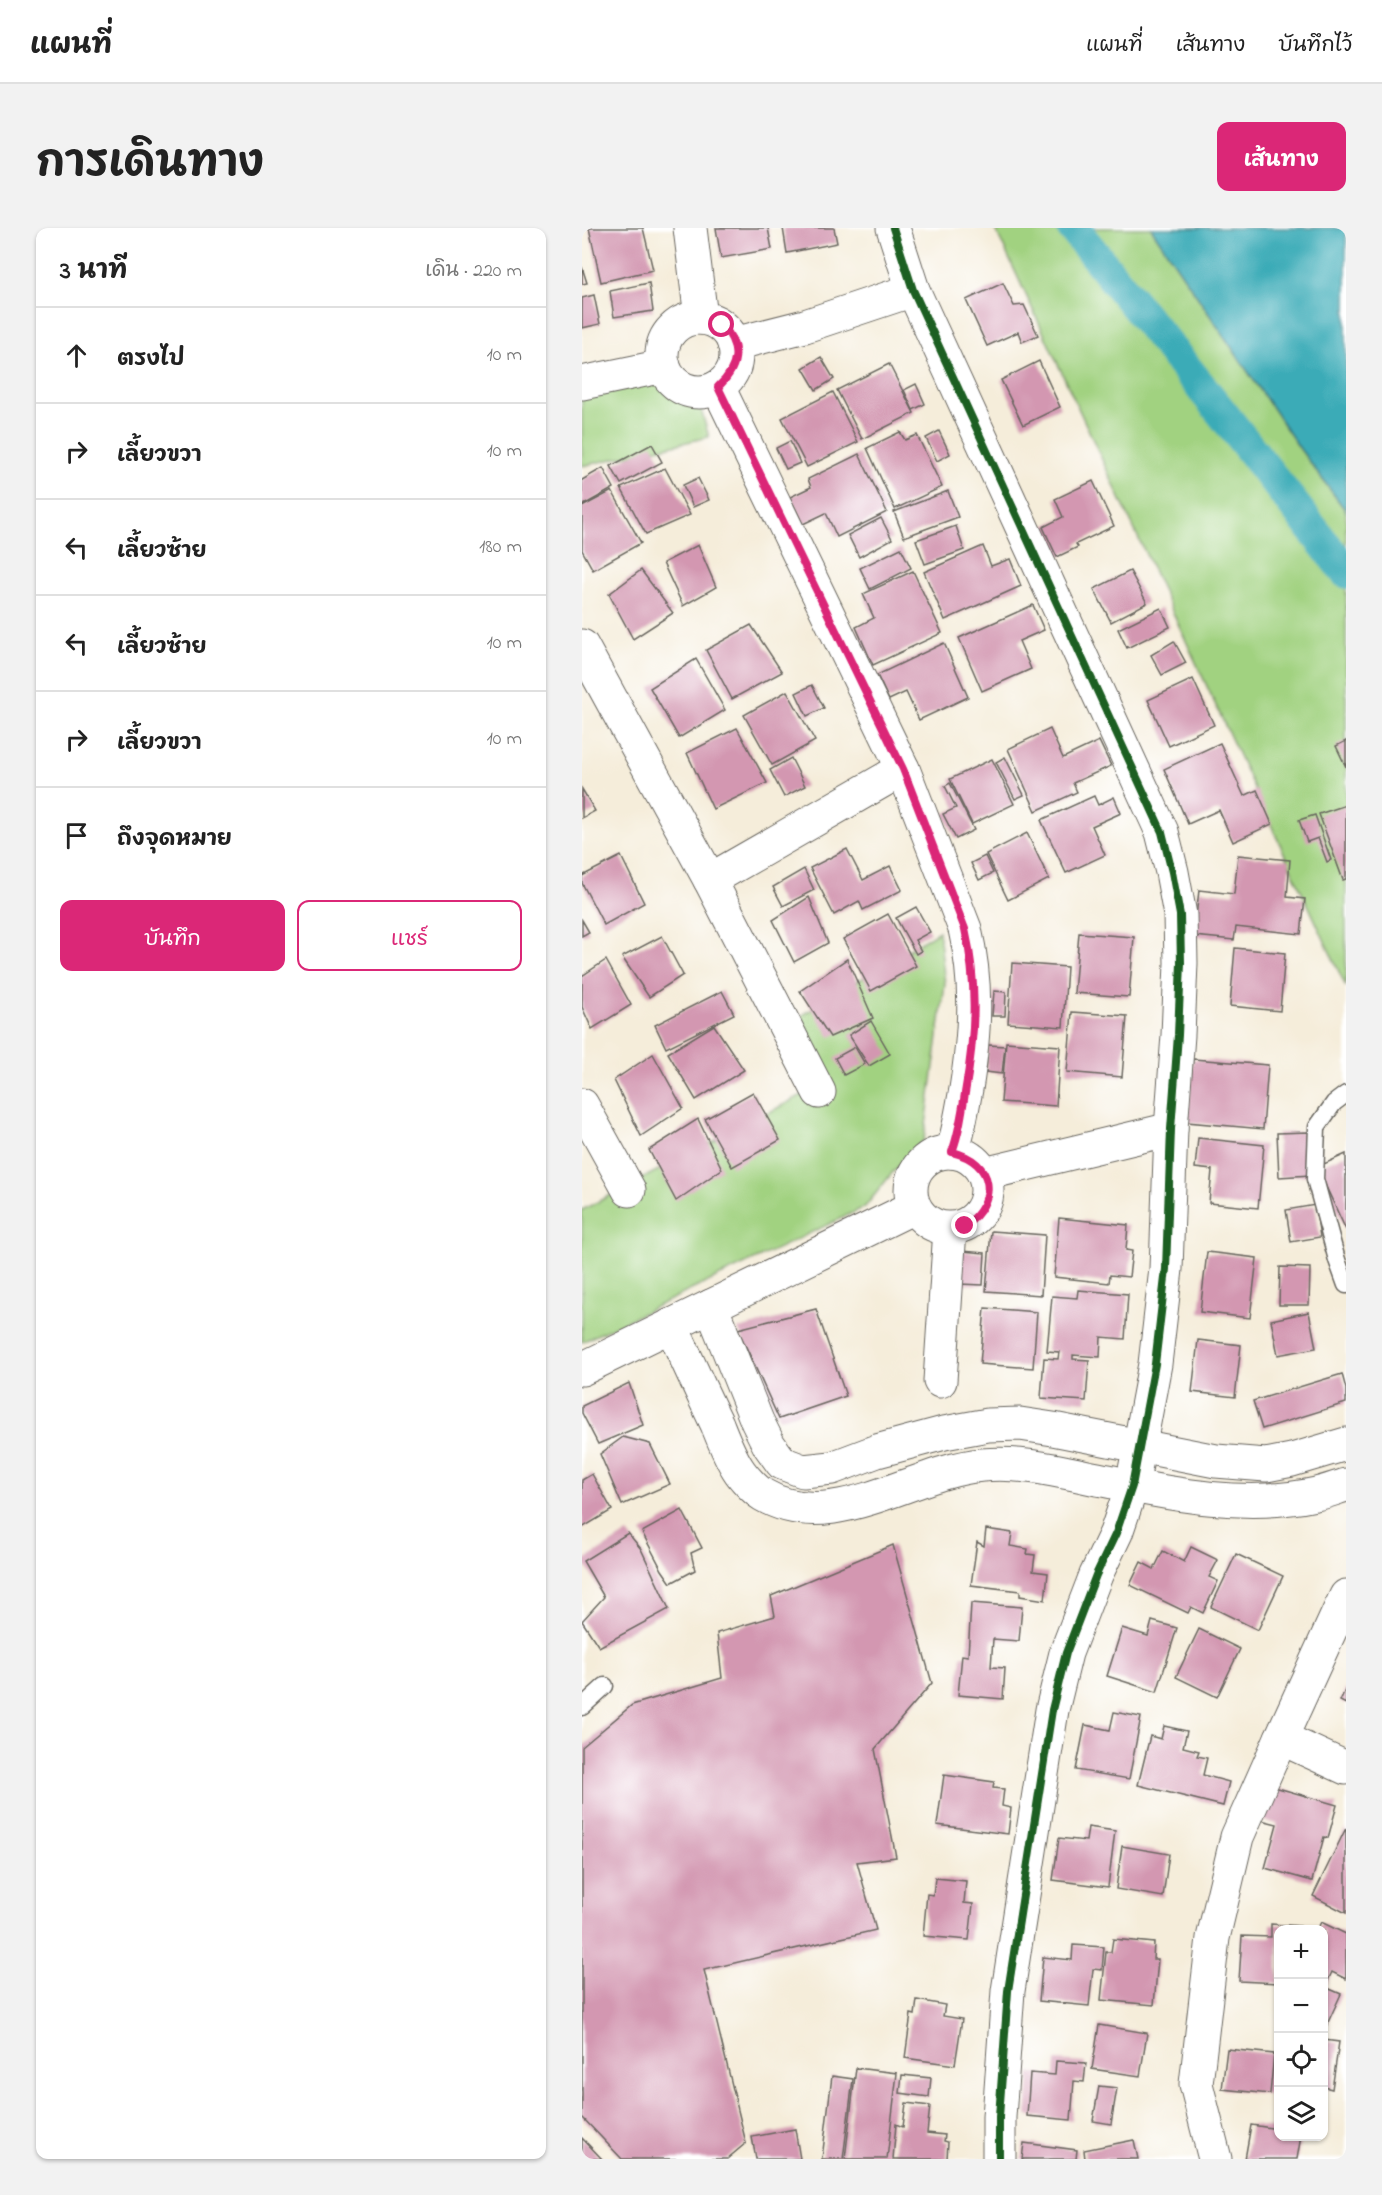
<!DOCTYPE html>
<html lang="th">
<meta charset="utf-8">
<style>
:root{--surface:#fff;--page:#f2f2f2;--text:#222;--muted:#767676;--line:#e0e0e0;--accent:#db2777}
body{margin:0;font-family:"Indie Flower","Playpen Sans Thai",sans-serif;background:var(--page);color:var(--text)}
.controls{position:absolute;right:18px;bottom:18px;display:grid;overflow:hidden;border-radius:12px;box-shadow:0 2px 4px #0004}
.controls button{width:54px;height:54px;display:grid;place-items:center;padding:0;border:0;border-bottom:2px solid var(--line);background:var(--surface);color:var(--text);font:30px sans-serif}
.stop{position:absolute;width:18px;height:18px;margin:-14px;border:4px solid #db2777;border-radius:50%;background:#fff}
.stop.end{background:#db2777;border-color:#fff;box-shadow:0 2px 6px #0008}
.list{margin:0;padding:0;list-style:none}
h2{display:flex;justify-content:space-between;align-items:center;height:78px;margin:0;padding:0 24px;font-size:26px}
h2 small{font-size:20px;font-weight:400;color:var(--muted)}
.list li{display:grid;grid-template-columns:39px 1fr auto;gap:18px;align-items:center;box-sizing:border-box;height:96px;padding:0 24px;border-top:2px solid var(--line)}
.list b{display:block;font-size:22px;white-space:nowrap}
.list em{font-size:20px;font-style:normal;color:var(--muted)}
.actions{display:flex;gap:12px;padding:18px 24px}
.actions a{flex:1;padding:14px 0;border:2px solid var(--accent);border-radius:12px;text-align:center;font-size:21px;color:var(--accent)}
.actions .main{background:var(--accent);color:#fff}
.icon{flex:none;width:33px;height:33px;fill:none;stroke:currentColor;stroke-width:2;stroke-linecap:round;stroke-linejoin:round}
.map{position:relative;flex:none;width:764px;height:1931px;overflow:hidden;border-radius:12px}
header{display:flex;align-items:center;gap:36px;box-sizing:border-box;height:84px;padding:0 30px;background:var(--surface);border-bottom:2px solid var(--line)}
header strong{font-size:28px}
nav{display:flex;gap:33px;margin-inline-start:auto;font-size:21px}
.intro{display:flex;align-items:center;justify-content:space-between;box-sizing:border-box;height:144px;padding:0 36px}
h1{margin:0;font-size:42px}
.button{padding:15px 27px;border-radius:12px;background:var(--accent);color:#fff;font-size:21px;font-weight:700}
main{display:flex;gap:36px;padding:0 36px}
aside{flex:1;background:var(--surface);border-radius:12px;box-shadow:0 2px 4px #0004}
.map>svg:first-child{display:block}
.green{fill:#a1d280;stroke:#5e774e;stroke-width:1.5}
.water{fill:#3aabb7;stroke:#2b646a;stroke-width:1.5}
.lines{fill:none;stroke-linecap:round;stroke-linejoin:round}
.canal{stroke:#3aabb7;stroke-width:33}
.building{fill:#d397b1}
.lane-casing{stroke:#68655e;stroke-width:19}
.street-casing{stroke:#68655e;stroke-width:35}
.lane{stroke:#fff;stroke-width:16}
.street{stroke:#fff;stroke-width:33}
.cycleway-casing{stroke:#fff;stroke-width:11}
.cycleway{stroke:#1b5e20;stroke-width:8}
.route{stroke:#db2777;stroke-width:8}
</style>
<header>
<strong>แผนที่</strong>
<nav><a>แผนที่</a><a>เส้นทาง</a><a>บันทึกไว้</a></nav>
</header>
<div class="intro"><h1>การเดินทาง</h1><a class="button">เส้นทาง</a></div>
<main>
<aside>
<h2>3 นาที<small>เดิน · 220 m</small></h2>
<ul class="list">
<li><svg class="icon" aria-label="ahead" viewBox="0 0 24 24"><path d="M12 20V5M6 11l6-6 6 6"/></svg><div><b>ตรงไป</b></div><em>10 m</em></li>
<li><svg class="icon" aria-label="right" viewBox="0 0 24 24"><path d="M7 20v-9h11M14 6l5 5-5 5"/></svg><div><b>เลี้ยวขวา</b></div><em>10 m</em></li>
<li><svg class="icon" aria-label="left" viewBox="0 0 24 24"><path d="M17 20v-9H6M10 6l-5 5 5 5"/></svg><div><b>เลี้ยวซ้าย</b></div><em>180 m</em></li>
<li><svg class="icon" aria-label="left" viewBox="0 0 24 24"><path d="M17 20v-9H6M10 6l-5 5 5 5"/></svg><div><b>เลี้ยวซ้าย</b></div><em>10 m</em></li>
<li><svg class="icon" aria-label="right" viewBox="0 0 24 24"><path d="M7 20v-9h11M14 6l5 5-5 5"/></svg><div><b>เลี้ยวขวา</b></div><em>10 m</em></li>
<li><svg class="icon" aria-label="arrive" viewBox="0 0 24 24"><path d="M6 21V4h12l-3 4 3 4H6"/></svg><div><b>ถึงจุดหมาย</b></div></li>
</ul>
<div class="actions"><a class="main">บันทึก</a><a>แชร์</a></div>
</aside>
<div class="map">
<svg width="764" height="1931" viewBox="0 0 764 1931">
<rect width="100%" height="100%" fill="#fff"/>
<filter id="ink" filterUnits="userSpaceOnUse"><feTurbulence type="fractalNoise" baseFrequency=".0167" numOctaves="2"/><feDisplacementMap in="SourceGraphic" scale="12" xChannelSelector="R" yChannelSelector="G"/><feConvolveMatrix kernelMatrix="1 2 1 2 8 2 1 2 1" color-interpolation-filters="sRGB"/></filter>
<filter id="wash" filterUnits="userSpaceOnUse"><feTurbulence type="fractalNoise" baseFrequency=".008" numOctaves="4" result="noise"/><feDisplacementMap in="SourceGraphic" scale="24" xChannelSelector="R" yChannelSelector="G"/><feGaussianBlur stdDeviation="1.35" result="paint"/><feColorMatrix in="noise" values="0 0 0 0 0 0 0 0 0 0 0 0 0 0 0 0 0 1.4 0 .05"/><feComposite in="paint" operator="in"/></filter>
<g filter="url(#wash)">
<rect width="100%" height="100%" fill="#f5edda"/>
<g class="green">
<polygon points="413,0 569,0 718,221 764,283 764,759"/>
<polygon points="70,154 99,171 118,178 127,209 0,238 0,170"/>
<polygon points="357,703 363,756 342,912 311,944 283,979 0,1114 0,982 249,852 219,788"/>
</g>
<polygon class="water" points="569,0 764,0 764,283 718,221"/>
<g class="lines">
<polyline class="canal" points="491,0 640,185 764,344"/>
</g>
<g id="blocks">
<g class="building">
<polygon points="7,0 61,0 71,42 19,54"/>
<polygon points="134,0 186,0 190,21 139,30"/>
<polygon points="201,0 252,0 255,15 205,25"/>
<polygon points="0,39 5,55 0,56"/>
<polygon points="67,55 71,83 32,89 28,63"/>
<polygon points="421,55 432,78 442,77 456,107 440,114 436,104 405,118 384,72"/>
<polygon points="12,67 18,96 0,100 0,70"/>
<polygon points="239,129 252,151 234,162 221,140"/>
<polygon points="457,133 478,179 441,197 419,152"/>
<polygon points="307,136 332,185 280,211 255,162"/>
<polygon points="334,156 343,176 331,182 322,162"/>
<polygon points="251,164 276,214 225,239 200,190"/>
<polygon points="357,203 368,226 355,233 344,210"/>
<polygon points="318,204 323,212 335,207 360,259 313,281 285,220"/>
<polygon points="208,213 218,235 204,241 194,220"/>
<polygon points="70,216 80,234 39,256 29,238"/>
<polygon points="277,226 305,284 255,309 244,285 221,296 208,269 229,259 226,251"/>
<polygon points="21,240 32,260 0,278 0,252"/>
<polygon points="83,240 108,287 64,306 39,260"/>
<polygon points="116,250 127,272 111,279 101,257"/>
<polygon points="511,253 532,298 494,316 496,319 475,329 461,299 481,289 473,271"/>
<polygon points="30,263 59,315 11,342 0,322 0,279"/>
<polygon points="366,263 376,289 322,309 312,284"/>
<polygon points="299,290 310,311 277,329 266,307"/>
<polygon points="374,298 382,322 343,336 334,312"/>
<polygon points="116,317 134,359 101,378 81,335"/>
<polygon points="401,318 409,338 428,331 439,358 363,392 342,344"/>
<polygon points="319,320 329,340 288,361 278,340"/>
<polygon points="59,342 91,385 51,411 27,366"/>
<polygon points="331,343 360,405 291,437 274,399 292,390 281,366"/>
<polygon points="548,343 565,375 529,394 512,361"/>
<polygon points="451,377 462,402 437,413 449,441 400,463 377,410"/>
<polygon points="579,380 588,399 545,420 536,401"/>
<polygon points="169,397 200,444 150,471 124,422"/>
<polygon points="592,413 604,435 580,447 569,427"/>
<polygon points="362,415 386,469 337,492 324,464 307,472 295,447"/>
<polygon points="114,431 143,482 97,510 68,460"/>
<polygon points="611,451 632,497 587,518 566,472"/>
<polygon points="230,457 242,480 225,488 214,465"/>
<polygon points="205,463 233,513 190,537 162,487"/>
<polygon points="155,500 185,555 131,581 105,525"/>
<polygon points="468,501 481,530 517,513 529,538 491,555 495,564 454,583 426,521"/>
<polygon points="764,513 764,539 754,518"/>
<polygon points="638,515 662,568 675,562 690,596 651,614 637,582 606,596 582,541"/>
<polygon points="423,529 442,567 433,571 414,534"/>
<polygon points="209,530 223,558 202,569 188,542"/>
<polygon points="410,531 432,576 390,596 368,551"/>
<polygon points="368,555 392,602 374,611 361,586 374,580 363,558"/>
<polygon points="0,561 13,583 0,590"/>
<polygon points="512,568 516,577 532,569 539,585 510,598 523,627 484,645 459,592"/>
<polygon points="764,577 764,651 761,652 737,586"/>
<polygon points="733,587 749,632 745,634 736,610 725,614 717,592"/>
<polygon points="445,605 467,651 426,672 404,626"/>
<polygon points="265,621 281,652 308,638 320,662 281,682 277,673 252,687 228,640"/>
<polygon points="656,627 708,632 705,669 723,671 719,706 654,699 652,712 612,708 617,662 652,666"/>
<polygon points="39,628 62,675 22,697 0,655 0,648"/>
<polygon points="403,628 411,645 397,652 389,635"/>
<polygon points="222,641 232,662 201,678 191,659"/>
<polygon points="227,669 246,715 212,734 191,692"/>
<polygon points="334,679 348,704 333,712 339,723 334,726 314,690"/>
<polygon points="306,686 334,738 289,763 261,711"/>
<polygon points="0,692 7,704 0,708"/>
<polygon points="497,705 552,709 547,769 492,765"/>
<polygon points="80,708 101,747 67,769 40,729"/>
<polygon points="653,720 703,725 698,783 648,778"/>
<polygon points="265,731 291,790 248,809 218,763"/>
<polygon points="24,732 49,777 10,801 0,779 0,748"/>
<polygon points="430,735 485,739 481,799 426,795"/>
<polygon points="140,763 152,786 84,820 73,797"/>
<polygon points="412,763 424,764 423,788 410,788"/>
<polygon points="490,784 545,788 540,849 485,844"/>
<polygon points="289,793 308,826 287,838 267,807"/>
<polygon points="132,797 162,842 114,872 86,825"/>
<polygon points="424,814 478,818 474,878 419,874"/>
<polygon points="406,817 423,818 420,846 404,844"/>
<polygon points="273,819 283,836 262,847 253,830"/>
<polygon points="71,826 101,880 59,908 32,852"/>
<polygon points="611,831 686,837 681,901 605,894"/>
<polygon points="171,864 198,912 150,939 123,891"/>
<polygon points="116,891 140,941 94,973 67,922"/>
<polygon points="727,904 729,947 697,949 695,905"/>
<polygon points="616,910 682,917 676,980 627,975 630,942 613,940"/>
<polygon points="764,926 764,1002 735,939"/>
<polygon points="733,977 738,1009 709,1014 704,982"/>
<polygon points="477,990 546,997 544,1022 550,1023 547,1049 528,1047 527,1055 472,1049"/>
<polygon points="409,1003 463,1007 459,1067 404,1063"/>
<polygon points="380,1023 403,1025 401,1057 377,1056"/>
<polygon points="625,1024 675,1030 668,1090 618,1084"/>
<polygon points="698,1039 728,1040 727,1077 697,1077"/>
<polygon points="496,1062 546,1066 543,1111 519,1109 518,1129 491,1127 491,1131 507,1132 504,1173 459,1170 462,1130 476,1131 477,1124 465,1123 470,1068 495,1070"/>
<polygon points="403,1080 455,1084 451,1140 398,1136"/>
<polygon points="234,1081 264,1168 197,1191 156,1101"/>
<polygon points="727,1084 734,1120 696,1127 689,1092"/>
<polygon points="616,1112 659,1117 653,1169 610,1164"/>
<polygon points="760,1146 764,1161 764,1175 680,1201 671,1173"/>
<polygon points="47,1155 61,1197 16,1216 0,1185 0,1178"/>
<polygon points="41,1209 68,1216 88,1256 40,1277 18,1226"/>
<polygon points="10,1246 30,1282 0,1300 0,1252"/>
<polygon points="100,1282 120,1320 109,1325 113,1342 89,1355 80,1342 60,1304"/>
<polygon points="404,1301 430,1305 428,1318 446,1321 445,1326 453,1327 451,1343 466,1345 463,1372 438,1368 438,1363 389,1357 395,1314 402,1318"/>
<polygon points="46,1305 59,1321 87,1381 17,1419 0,1393 22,1369 1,1333"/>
<polygon points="311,1317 350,1455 293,1521 314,1629 275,1634 294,1702 122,1742 164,1915 145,1931 40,1931 0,1889 0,1519 50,1477 140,1450 135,1405 193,1388 189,1368"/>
<polygon points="609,1319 636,1332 627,1349 636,1353 621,1385 609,1379 606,1385 548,1357 559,1334 572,1341 581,1323 602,1334"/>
<polygon points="654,1326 701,1348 676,1402 629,1379"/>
<polygon points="389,1375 440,1379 437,1413 411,1411 409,1439 423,1440 421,1471 376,1467 380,1427 386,1428"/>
<polygon points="570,1393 595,1400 575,1464 525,1448 540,1400 566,1408"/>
<polygon points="617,1401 658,1421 635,1469 594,1449"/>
<polygon points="764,1460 764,1476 758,1473"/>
<polygon points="532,1484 559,1489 547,1551 494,1542 503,1497 528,1502"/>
<polygon points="582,1498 605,1503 601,1519 617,1523 615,1528 625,1530 621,1547 647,1554 641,1578 556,1557 568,1508 579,1511"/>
<polygon points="362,1547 412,1554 411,1560 422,1561 420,1578 429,1580 426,1606 355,1597"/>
<polygon points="689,1558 755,1577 746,1610 742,1609 730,1653 683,1640 695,1596 679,1592"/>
<polygon points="506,1599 533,1603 526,1659 471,1652 477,1610 504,1613"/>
<polygon points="764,1600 764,1685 731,1668"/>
<polygon points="540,1618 587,1626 581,1669 534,1661"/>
<polygon points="353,1650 384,1653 382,1675 391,1676 387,1712 341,1708 345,1666 351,1667"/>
<polygon points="739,1694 764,1706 764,1751 750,1744 743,1759 759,1766 742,1803 742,1702 735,1702"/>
<polygon points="689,1696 718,1698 717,1702 696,1702 696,1755 657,1753 660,1708 689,1709"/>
<polygon points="531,1711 572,1715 571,1731 576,1731 572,1777 519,1772 524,1724 529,1724"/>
<polygon points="491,1717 522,1719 520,1742 511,1741 507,1778 457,1773 461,1729 490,1732"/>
<polygon points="335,1772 363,1777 361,1788 380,1791 373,1837 323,1830 329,1786 333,1787"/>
<polygon points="517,1797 565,1805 558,1848 510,1841"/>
<polygon points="742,1812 757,1814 750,1861 742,1859"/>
<polygon points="645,1821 692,1826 688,1866 640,1861"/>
<polygon points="474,1833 504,1835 502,1854 492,1853 489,1892 445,1888 448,1845 473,1847"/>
<polygon points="274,1840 315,1845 305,1931 263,1931"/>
<polygon points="320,1847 349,1850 347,1869 318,1865"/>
<polygon points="250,1848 271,1851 261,1931 240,1931"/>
<polygon points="517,1858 535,1860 529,1896 511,1893"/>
<polygon points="324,1875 348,1878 345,1905 363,1907 362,1913 366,1914 365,1931 311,1931 314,1896 321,1899"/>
<polygon points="669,1897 696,1901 696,1908 719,1908 715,1931 663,1931"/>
<polygon points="213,1901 218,1931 174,1931 170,1909"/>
<polygon points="0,1910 20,1931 0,1931"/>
<polygon points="552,1912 556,1931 503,1931 502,1922"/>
<polygon points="442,1915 495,1922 494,1931 440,1931"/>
</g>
</g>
</g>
<g filter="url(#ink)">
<use href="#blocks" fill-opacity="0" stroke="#68655e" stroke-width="1.5"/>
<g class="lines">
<g class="lane-casing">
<g id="lane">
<polyline points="764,866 752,875 735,899 733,951 755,1032 764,1057"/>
<polyline points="0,1479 23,1458"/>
</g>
</g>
<g class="street-casing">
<g id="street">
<polyline points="108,0 119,90"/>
<polyline points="311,0 331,62 580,604 590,644 598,687 599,735 596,807 589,901 584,1041 573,1136 550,1258 534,1305 514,1347 484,1425 470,1482 426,1763 417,1889 417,1931"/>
<circle cx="117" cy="127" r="37"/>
<polyline points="152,116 223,98 331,62"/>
<polyline points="0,155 82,138"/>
<path d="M136,159L321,541L383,701C396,757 393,805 384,861C380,882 377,903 370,924"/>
<polyline points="0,418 128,652 237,864"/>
<polyline points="128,652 321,541"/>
<polyline points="0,877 47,962"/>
<circle cx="367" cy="962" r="38"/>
<polyline points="402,946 589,901"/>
<polyline points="129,1078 175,1193 187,1217 200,1235 221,1243 250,1240 295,1223 362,1205 406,1197 438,1196 471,1201 634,1233 684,1237 710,1232 764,1216"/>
<path d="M89,1097C104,1130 119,1163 135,1196C141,1211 147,1227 156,1241C161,1249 173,1262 181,1267C250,1308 330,1243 400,1237C443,1233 484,1245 526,1253C592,1267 666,1281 734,1266C744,1264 754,1260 764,1257"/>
<polyline points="0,1141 332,979"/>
<polyline points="358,1153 368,1001"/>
<polyline points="764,1368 699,1510 764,1540"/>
<polyline points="633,1931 614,1856 631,1710 655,1609 699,1510"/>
</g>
</g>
<use href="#lane" class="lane"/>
<use href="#street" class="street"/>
<g class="cycleway-casing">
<polyline id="cycleway" points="311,0 331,62 580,604 590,644 598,687 599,735 596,807 589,901 584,1041 573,1136 550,1258 534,1305 514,1347 484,1425 470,1482 426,1763 417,1889 417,1931"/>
</g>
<use href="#cycleway" class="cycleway"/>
</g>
</g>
<g class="lines" filter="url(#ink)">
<path class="route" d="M140,97C160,119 157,139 136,159L321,541L383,701C396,758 393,808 383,865C380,885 377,905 370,924C413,934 417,973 383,998"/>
</g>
</svg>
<div class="controls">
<button>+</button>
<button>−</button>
<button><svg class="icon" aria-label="locate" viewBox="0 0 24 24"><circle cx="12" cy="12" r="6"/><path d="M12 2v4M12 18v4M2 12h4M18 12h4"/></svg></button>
<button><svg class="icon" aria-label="layers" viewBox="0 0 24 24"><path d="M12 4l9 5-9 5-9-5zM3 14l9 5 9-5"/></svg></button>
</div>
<div class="stop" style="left:140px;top:97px"></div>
<div class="stop end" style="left:383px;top:998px"></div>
</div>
</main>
